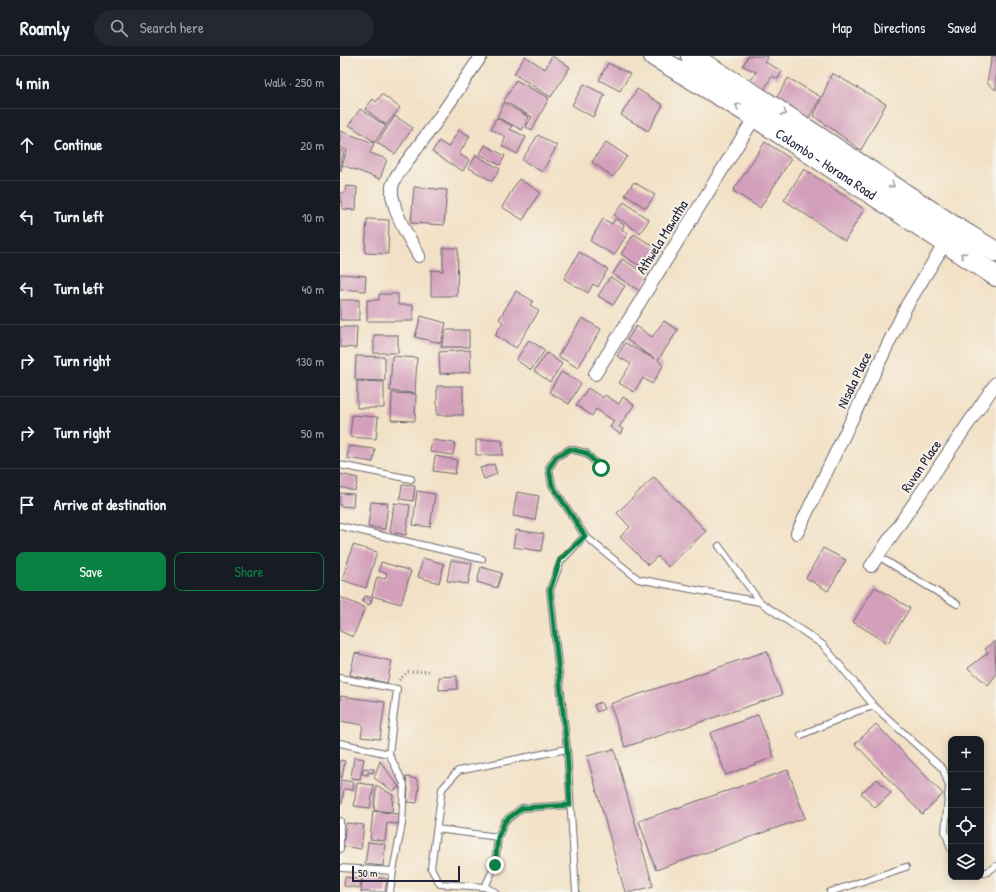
<!DOCTYPE html>
<meta charset="utf-8">
<style>
:root{--surface:#171b24;--page:#242831;--text:#f1f3f6;--muted:#9ea1a6;--line:#363941;--accent:#0b8043}
body{margin:0;font-family:"Patrick Hand",sans-serif;background:var(--page);color:var(--text)}
.controls{position:absolute;right:12px;bottom:12px;display:grid;overflow:hidden;border-radius:8px;box-shadow:0 2px 10px #0003}
.controls button{width:36px;height:36px;display:grid;place-items:center;padding:0;border:0;border-bottom:1px solid var(--line);background:var(--surface);color:var(--text);font:20px sans-serif}
.scale{position:absolute;left:12px;bottom:10px;width:108px;box-sizing:border-box;padding-left:4px;border:2px solid #22223b;border-top:0;font-size:11px;line-height:14px;white-space:nowrap;color:#22223b;-webkit-text-stroke:3px #f7f3e8;paint-order:stroke}
.stop{position:absolute;width:12px;height:12px;margin:-9px;border:3px solid #0b8043;border-radius:50%;background:#fff}
.stop.end{background:#0b8043;border-color:#fff;box-shadow:0 1px 4px #0008}
.list{margin:0;padding:0;list-style:none}
h2{display:flex;justify-content:space-between;align-items:center;height:52px;margin:0;padding:0 16px;font-size:17px}
h2 small{font-size:13px;font-weight:400;color:var(--muted)}
.list li{display:grid;grid-template-columns:26px 1fr auto;gap:12px;align-items:center;box-sizing:border-box;height:72px;padding:0 16px;border-top:1px solid var(--line)}
.list b{display:block;font-size:15px;white-space:nowrap}
.list em{font-size:13px;font-style:normal;color:var(--muted)}
.actions{display:flex;gap:8px;padding:12px 16px}
.actions a{flex:1;padding:9px 0;border:1px solid var(--accent);border-radius:8px;text-align:center;font-size:14px;color:var(--accent)}
.actions .main{background:var(--accent);color:#fff}
.icon{flex:none;width:22px;height:22px;fill:none;stroke:currentColor;stroke-width:2;stroke-linecap:round;stroke-linejoin:round}
.map{position:relative;flex:none;width:656px;height:836px;overflow:hidden}
header{display:flex;align-items:center;gap:24px;box-sizing:border-box;height:56px;padding:0 20px;background:var(--surface);border-bottom:1px solid var(--line)}
header strong{font-size:19px}
nav{display:flex;gap:22px;margin-inline-start:auto;font-size:14px}
.search{width:280px;height:36px;background:var(--page);display:flex;align-items:center;gap:10px;box-sizing:border-box;padding:0 14px;border-radius:22px;color:var(--muted);font-size:15px}
main{display:flex}
aside{flex:1;background:var(--surface)}
.map>svg:first-child{display:block}
.building{fill:#d3a0bb}
.lines{fill:none;stroke-linecap:round;stroke-linejoin:round}
.lane-casing{stroke:#6b656c;stroke-width:8}
.street-casing{stroke:#6b656c;stroke-width:14}
.primary-casing{stroke:#6b656c;stroke-width:22}
.path{stroke:#6b656c;stroke-width:2.5;stroke-dasharray:1 3;stroke-linecap:butt}
.lane{stroke:#fff;stroke-width:6}
.street{stroke:#fff;stroke-width:12}
.primary{stroke:#fff;stroke-width:20}
.oneway{stroke:#9c9ca7}
.route{stroke:#0b8043;stroke-width:5}
.labels{text-anchor:middle;stroke-width:4;stroke-linejoin:round;paint-order:stroke}
.street-label{font-size:14px;fill:#22223b;stroke:#f7f3e8}
</style>
<header>
<strong>Roamly</strong>
<div class="search"><svg class="icon" aria-label="search" viewBox="0 0 24 24"><circle cx="10" cy="10" r="6"/><path d="M15 15l6 6"/></svg>Search here</div>
<nav><a>Map</a><a>Directions</a><a>Saved</a></nav>
</header>
<main>
<aside>
<h2>4 min<small>Walk · 250 m</small></h2>
<ul class="list">
<li><svg class="icon" aria-label="ahead" viewBox="0 0 24 24"><path d="M12 20V5M6 11l6-6 6 6"/></svg><div><b>Continue</b></div><em>20 m</em></li>
<li><svg class="icon" aria-label="left" viewBox="0 0 24 24"><path d="M17 20v-9H6M10 6l-5 5 5 5"/></svg><div><b>Turn left</b></div><em>10 m</em></li>
<li><svg class="icon" aria-label="left" viewBox="0 0 24 24"><path d="M17 20v-9H6M10 6l-5 5 5 5"/></svg><div><b>Turn left</b></div><em>40 m</em></li>
<li><svg class="icon" aria-label="right" viewBox="0 0 24 24"><path d="M7 20v-9h11M14 6l5 5-5 5"/></svg><div><b>Turn right</b></div><em>130 m</em></li>
<li><svg class="icon" aria-label="right" viewBox="0 0 24 24"><path d="M7 20v-9h11M14 6l5 5-5 5"/></svg><div><b>Turn right</b></div><em>50 m</em></li>
<li><svg class="icon" aria-label="arrive" viewBox="0 0 24 24"><path d="M6 21V4h12l-3 4 3 4H6"/></svg><div><b>Arrive at destination</b></div></li>
</ul>
<div class="actions"><a class="main">Save</a><a>Share</a></div>
</aside>
<div class="map">
<svg width="656" height="836" viewBox="0 0 656 836">
<rect width="100%" height="100%" fill="#f7f3e8"/>
<filter id="ink" filterUnits="userSpaceOnUse"><feTurbulence type="fractalNoise" baseFrequency=".025" numOctaves="2"/><feDisplacementMap in="SourceGraphic" scale="8" xChannelSelector="R" yChannelSelector="G"/><feConvolveMatrix kernelMatrix="1 2 1 2 8 2 1 2 1" color-interpolation-filters="sRGB"/></filter>
<filter id="wash" filterUnits="userSpaceOnUse"><feTurbulence type="fractalNoise" baseFrequency=".012" numOctaves="4" result="noise"/><feDisplacementMap in="SourceGraphic" scale="16" xChannelSelector="R" yChannelSelector="G"/><feGaussianBlur stdDeviation="0.9" result="paint"/><feColorMatrix in="noise" values="0 0 0 0 0 0 0 0 0 0 0 0 0 0 0 0 0 1.4 0 .05"/><feComposite in="paint" operator="in"/></filter>
<g filter="url(#wash)">
<rect width="100%" height="100%" fill="#f2e1c6"/>
<g id="blocks">
<g class="building">
<polygon points="185,0 205,13 212,0 230,11 211,41 174,18"/>
<polygon points="408,0 428,0 425,6 442,15 438,23 432,20 424,34 410,27 416,16 403,10"/>
<polygon points="652,0 656,0 656,34 647,27"/>
<polygon points="268,7 290,18 280,35 259,24"/>
<polygon points="492,17 546,48 521,94 474,60"/>
<polygon points="448,22 481,41 469,62 436,43"/>
<polygon points="176,24 209,42 192,74 186,71 192,61 164,45"/>
<polygon points="244,28 265,39 253,61 232,49"/>
<polygon points="297,33 323,49 308,75 281,59"/>
<polygon points="42,38 60,52 46,69 25,53 33,43 36,46"/>
<polygon points="164,47 189,61 182,74 157,61"/>
<polygon points="20,53 46,70 35,86 9,69"/>
<polygon points="55,60 73,72 55,98 37,87"/>
<polygon points="156,62 172,70 170,73 186,81 177,98 162,90 166,81 151,73"/>
<polygon points="119,74 130,80 119,98 129,104 123,115 92,96 99,85 108,91"/>
<polygon points="0,75 34,87 30,97 47,103 40,123 2,109 7,94 0,91"/>
<polygon points="198,79 217,90 202,116 182,104"/>
<polygon points="266,86 287,100 273,121 252,106"/>
<polygon points="425,86 451,103 420,152 393,135"/>
<polygon points="145,89 165,100 160,109 140,98"/>
<polygon points="0,94 4,95 1,115 0,115"/>
<polygon points="136,99 160,113 152,125 129,112"/>
<polygon points="464,113 524,153 505,185 444,144"/>
<polygon points="179,123 200,136 183,164 162,151"/>
<polygon points="294,126 315,139 306,152 285,139"/>
<polygon points="6,130 17,131 16,154 2,153 3,146 0,146 0,137 5,137"/>
<polygon points="74,131 107,134 104,169 71,167"/>
<polygon points="284,146 309,164 300,177 274,159"/>
<polygon points="27,163 49,164 48,198 25,197"/>
<polygon points="263,163 272,168 275,163 284,169 282,174 288,177 274,199 250,185"/>
<polygon points="294,178 324,197 311,217 281,198"/>
<polygon points="103,192 118,192 117,240 91,240 91,214 103,215"/>
<polygon points="239,196 268,213 258,231 253,228 248,237 224,223"/>
<polygon points="282,203 309,220 300,235 273,218"/>
<polygon points="0,218 26,220 25,235 0,233"/>
<polygon points="270,221 285,230 273,249 258,240"/>
<polygon points="176,235 193,245 190,249 199,255 176,292 155,279 163,266 159,263"/>
<polygon points="39,238 58,238 58,249 73,249 73,265 27,265 27,244 39,244"/>
<rect x="0" y="244" width="19" height="20"/>
<polygon points="81,260 106,267 101,287 75,281"/>
<polygon points="242,262 261,273 238,312 218,300"/>
<polygon points="324,265 338,274 318,304 323,310 312,328 303,322 294,336 279,327 291,308 277,300 285,287 315,303 287,284 296,270 312,281"/>
<polygon points="0,271 17,271 16,292 0,291"/>
<polygon points="106,274 129,274 129,291 101,291"/>
<rect x="34" y="279" width="24" height="18"/>
<polygon points="189,284 205,294 191,314 176,304"/>
<polygon points="130,294 131,316 100,318 99,296"/>
<polygon points="207,297 222,308 210,326 194,315"/>
<polygon points="16,300 45,301 45,325 15,324"/>
<polygon points="52,300 77,302 75,337 50,335"/>
<polygon points="221,316 241,327 229,348 209,336"/>
<polygon points="17,325 44,326 44,352 17,352"/>
<rect x="97" y="330" width="26" height="29"/>
<polygon points="248,332 263,342 265,339 279,348 283,341 294,349 279,371 283,373 280,378 270,371 274,365 256,353 252,360 236,349"/>
<polygon points="52,337 76,338 75,365 51,364"/>
<polygon points="12,359 38,361 36,383 10,381"/>
<polygon points="92,384 115,387 113,399 90,396"/>
<polygon points="136,384 162,384 163,399 136,399"/>
<polygon points="9,390 35,393 33,406 7,402"/>
<polygon points="95,400 117,404 115,418 93,415"/>
<polygon points="154,408 157,418 144,423 140,412"/>
<polygon points="0,418 18,422 15,435 0,431"/>
<polygon points="314,421 366,475 328,511 318,500 308,509 280,481 290,471 277,457"/>
<polygon points="62,429 75,430 73,445 60,443"/>
<polygon points="77,435 95,438 90,471 73,469"/>
<polygon points="177,436 199,440 195,464 173,460"/>
<polygon points="0,437 14,438 13,451 0,450"/>
<polygon points="31,446 48,447 45,473 28,471"/>
<polygon points="54,447 70,449 66,479 50,476"/>
<polygon points="176,474 204,478 201,495 173,491"/>
<polygon points="13,489 37,496 26,532 2,524"/>
<polygon points="483,492 506,504 488,535 466,522"/>
<polygon points="83,502 104,508 99,527 78,521"/>
<polygon points="111,504 132,507 128,528 107,525"/>
<polygon points="41,506 71,515 61,548 32,540 37,521 45,523 47,517 39,515"/>
<polygon points="141,511 162,517 157,532 137,526"/>
<polygon points="535,531 570,552 548,587 513,566"/>
<polygon points="25,540 32,542 30,549 22,546"/>
<polygon points="0,541 25,552 13,581 0,575"/>
<polygon points="655,585 656,619 648,629 628,612 648,597 645,593"/>
<polygon points="427,595 442,639 285,691 270,648"/>
<polygon points="15,597 52,605 47,627 10,619"/>
<polygon points="117,620 117,633 99,634 99,621"/>
<polygon points="0,640 45,646 40,683 21,681 23,669 0,665"/>
<polygon points="261,646 264,653 257,656 254,649"/>
<polygon points="418,659 434,701 386,719 370,677"/>
<polygon points="536,668 603,738 582,758 515,688"/>
<polygon points="274,693 313,830 292,836 285,836 247,700"/>
<polygon points="14,701 24,703 20,723 11,722"/>
<polygon points="0,704 5,705 2,722 0,722"/>
<polygon points="40,705 59,731 53,735 34,722"/>
<polygon points="24,712 34,713 33,717 28,716 28,719 22,718"/>
<polygon points="448,714 465,762 316,814 299,765"/>
<polygon points="66,721 77,723 79,731 77,747 67,746 68,733"/>
<polygon points="537,723 551,737 535,752 521,737"/>
<polygon points="0,724 14,726 13,734 4,733 2,747 0,747"/>
<polygon points="17,727 34,729 30,752 14,750"/>
<polygon points="36,729 53,739 52,756 34,754"/>
<polygon points="33,755 59,758 58,768 47,767 45,785 30,783"/>
<polygon points="6,767 24,769 21,793 3,790"/>
<polygon points="28,786 45,788 43,810 25,808"/>
<polygon points="23,819 47,823 45,836 21,836"/>
<polygon points="5,821 21,823 20,832 4,830"/>
</g>
</g>
</g>
<g filter="url(#ink)">
<use href="#blocks" fill-opacity="0" stroke="#6b656c" stroke-width="1"/>
<g class="lines">
<g class="lane-casing">
<g id="lane">
<polyline points="0,409 71,423"/>
<polyline points="261,412 246,397 230,393 216,401 209,412 212,429 245,480 298,523 420,546 483,589 534,650 603,713 609,730 605,775 611,793"/>
<polyline points="0,470 142,503"/>
<polyline points="379,490 420,546"/>
<polyline points="538,500 617,548"/>
<polyline points="0,622 57,633 49,698"/>
<polyline points="461,679 515,656 534,650"/>
<polyline points="0,687 49,698 64,728 62,768 53,815 0,812"/>
<polyline points="0,765 0,793"/>
<polyline points="97,773 158,781"/>
<polyline points="641,816 647,816 656,810"/>
<polyline points="145,831 155,809 158,781 165,765 182,752 230,749"/>
<polyline points="50,836 53,815"/>
<polyline points="155,836 145,831 100,828 91,812 102,733 118,715 227,693"/>
<polyline points="236,836 227,693 210,534 221,505 245,480"/>
<polyline points="490,836 566,811"/>
</g>
</g>
<g class="street-casing">
<g id="street">
<polyline points="79,200 64,173 56,155 52,139 52,130 57,119 99,62 141,0"/>
<polyline points="255,318 415,61"/>
<polyline points="457,477 567,249 605,187"/>
<polyline points="531,510 656,327"/>
</g>
</g>
<g class="primary-casing">
<g id="primary">
<path id="s1" d="M314,0L415,61L656,220"/>
<polyline points="351,0 424,45 615,171 656,196"/>
</g>
</g>
<polyline class="path" points="59,624 68,616 89,615"/>
<use href="#lane" class="lane"/>
<use href="#street" class="street"/>
<use href="#primary" class="primary"/>
</g>
<defs><path id="oneway-chevron" d="M-2-3.5L2.5 0L-2 3.5" fill="none" stroke-width="1.6" stroke-linecap="round" stroke-linejoin="round"/></defs>
<g class="oneway">
<use href="#oneway-chevron" transform="translate(398 50) rotate(-149)"/>
<use href="#oneway-chevron" transform="translate(444 57) rotate(33)"/>
<use href="#oneway-chevron" transform="translate(552 129) rotate(34)"/>
<use href="#oneway-chevron" transform="translate(623 199) rotate(-147)"/>
</g>
</g>
<g class="lines" filter="url(#ink)">
<polyline class="route" points="155,809 158,781 165,765 182,752 230,749 227,693 210,534 220,504 245,480 212,429 209,412 216,401 230,393 246,397 261,412"/>
</g>
<g class="labels">
<g class="street-label">
<text dy="5" stroke="none"><textPath href="#s1" startOffset="203">Colombo - Horana Road</textPath></text>
<text transform="translate(322 181) rotate(-58)" y="5">Athwela Mawatha</text>
<text transform="translate(514 324) rotate(-64)" y="5">Nisala Place</text>
<text transform="translate(581 410) rotate(-56)" y="5">Ruvan Place</text>
</g>
</g>
</svg>
<div class="controls">
<button>+</button>
<button>−</button>
<button><svg class="icon" aria-label="locate" viewBox="0 0 24 24"><circle cx="12" cy="12" r="6"/><path d="M12 2v4M12 18v4M2 12h4M18 12h4"/></svg></button>
<button><svg class="icon" aria-label="layers" viewBox="0 0 24 24"><path d="M12 4l9 5-9 5-9-5zM3 14l9 5 9-5"/></svg></button>
</div>
<div class="scale">50 m</div>
<div class="stop" style="left:261px;top:412px"></div>
<div class="stop end" style="left:155px;top:809px"></div>
</div>
</main>
